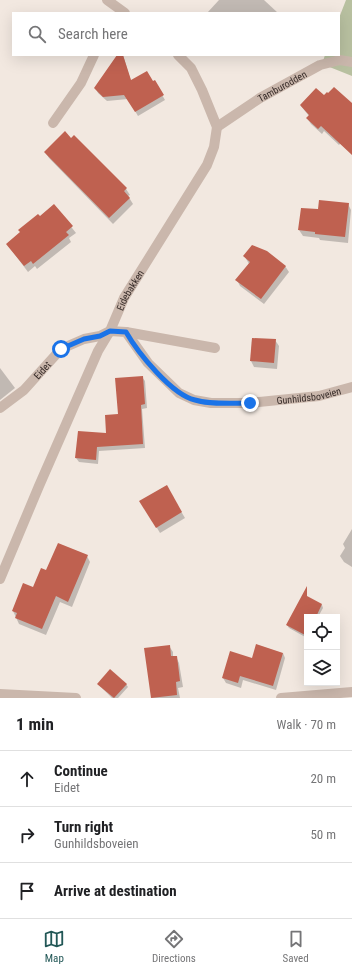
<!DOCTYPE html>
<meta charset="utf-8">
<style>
:root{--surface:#fff;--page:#f6f6f6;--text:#202124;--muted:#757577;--line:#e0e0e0;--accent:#225756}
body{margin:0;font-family:"Roboto Condensed",sans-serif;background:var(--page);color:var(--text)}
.controls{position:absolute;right:12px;bottom:12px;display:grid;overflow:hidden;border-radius:0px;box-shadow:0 4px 16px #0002}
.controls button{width:36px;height:36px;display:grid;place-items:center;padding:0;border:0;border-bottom:1px solid var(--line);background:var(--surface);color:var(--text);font:20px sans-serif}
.stop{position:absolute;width:12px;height:12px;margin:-9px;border:3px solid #1a73e8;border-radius:50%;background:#fff}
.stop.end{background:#1a73e8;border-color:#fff;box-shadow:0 1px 4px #0008}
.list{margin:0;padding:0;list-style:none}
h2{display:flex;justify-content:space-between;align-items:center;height:52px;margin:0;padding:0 16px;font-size:17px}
h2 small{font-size:13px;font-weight:400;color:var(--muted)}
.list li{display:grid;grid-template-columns:26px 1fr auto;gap:12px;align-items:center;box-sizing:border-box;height:56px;padding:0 16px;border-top:1px solid var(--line)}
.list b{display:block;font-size:15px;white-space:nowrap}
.list p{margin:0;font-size:13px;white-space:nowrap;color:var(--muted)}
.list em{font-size:13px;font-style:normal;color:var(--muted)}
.icon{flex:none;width:22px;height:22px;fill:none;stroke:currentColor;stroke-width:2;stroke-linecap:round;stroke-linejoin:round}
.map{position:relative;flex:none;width:352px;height:698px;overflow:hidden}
.search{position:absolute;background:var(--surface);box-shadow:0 4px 16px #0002;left:12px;right:12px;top:12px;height:44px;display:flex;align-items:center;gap:10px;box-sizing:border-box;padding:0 14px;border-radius:0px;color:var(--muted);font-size:15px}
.sheet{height:220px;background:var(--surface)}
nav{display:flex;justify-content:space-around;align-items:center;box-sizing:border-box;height:56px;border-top:1px solid var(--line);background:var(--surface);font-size:11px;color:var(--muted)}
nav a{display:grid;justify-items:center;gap:2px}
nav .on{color:var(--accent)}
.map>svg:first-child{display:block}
.green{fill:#b8c0a0}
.shadow{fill:#0003}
.building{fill:#bf6150}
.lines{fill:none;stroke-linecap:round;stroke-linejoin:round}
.service{stroke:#cab7ac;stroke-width:10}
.minor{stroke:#cab7ac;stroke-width:10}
.route{stroke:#1a73e8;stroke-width:5}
.labels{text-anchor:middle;stroke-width:3;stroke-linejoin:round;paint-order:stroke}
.street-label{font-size:10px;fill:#382d2a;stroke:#f9f2ec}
</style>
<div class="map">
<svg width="352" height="698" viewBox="0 0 352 698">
<rect width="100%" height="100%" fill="#f2e8e0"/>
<polygon class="green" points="346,0 352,0 352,76 322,64 325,55 339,55 339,18"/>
<g class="shadow">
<polygon points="219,0 264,0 278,13 207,13"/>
<polygon points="118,55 123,55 131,81 154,81 165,100 138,116 128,99 107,101 98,93 96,89"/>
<polygon points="324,96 352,104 352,130 339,145 324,131 322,134 311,124 307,118 309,116 301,106"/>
<polygon points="74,136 126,189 130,195 128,196 133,204 113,224 49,158 45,152 71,139"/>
<polygon points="348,204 351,210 348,243 320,240 319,238 303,236 299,230 319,211"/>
<polygon points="54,205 76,233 69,238 71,242 37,269 35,266 28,272 7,244"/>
<polygon points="245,257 285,266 289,272 264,304 240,286 237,280 249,264"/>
<polygon points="252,339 275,340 279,346 277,369 254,367 251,361"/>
<polygon points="0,368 15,388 0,400"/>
<polygon points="142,377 145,381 147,408 142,409 145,448 99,451 98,464 79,462 76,458 107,434"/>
<polygon points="166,486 185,518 160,533 141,501"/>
<polygon points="352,529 352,567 344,562 340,556 345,548 343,544"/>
<polygon points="87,556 90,562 72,607 60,602 46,635 19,624 13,611 47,572"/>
<polygon points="303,595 322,605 323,608 318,617 307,617 307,638 289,628 287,625"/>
<polygon points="169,646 173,652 173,657 176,657 179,663 183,687 178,688 180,698 152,698 145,649"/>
<polygon points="283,653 285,658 276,690 243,680 241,688 226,683 223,678 252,659"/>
<polygon points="98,684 126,684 128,687 118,698 112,698"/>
</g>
<g class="building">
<polygon points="117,55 123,55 131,80 147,71 153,81 155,80 164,95 135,112 124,95 103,97 94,88"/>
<polygon points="334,87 352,103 352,155 321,126 318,129 306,118 309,115 300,105 316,88 324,95 327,92 328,93"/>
<polygon points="65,131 71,138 74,135 127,188 124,191 130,198 109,218 44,152"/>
<polygon points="319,200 349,203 345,237 315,234 315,232 298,230 301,208 318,209"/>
<polygon points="54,204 73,226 66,232 69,235 33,264 31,261 24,266 6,244 20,232 18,230 38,214 40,216"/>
<polygon points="252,245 267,251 286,266 261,299 235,280 250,262 243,256"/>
<polygon points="252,338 276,339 274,363 250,361"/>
<polygon points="143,376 145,404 141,405 143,444 97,447 96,460 75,458 78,431 106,433 105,415 118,414 115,378"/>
<polygon points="167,485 182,512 156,528 139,501"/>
<polygon points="58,543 88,555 68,602 56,596 42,629 15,618 17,613 12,611 23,583 33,587 41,568 46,570"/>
<polygon points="307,586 307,596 322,604 316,617 307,617 307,636 286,625"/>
<polygon points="256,644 283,653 273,686 240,676 238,683 222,678 230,651 252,658"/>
<polygon points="170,645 171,656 177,656 180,681 176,682 177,695 151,698 144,648"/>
<polygon points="110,669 127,684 114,698 97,684"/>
</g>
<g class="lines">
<g class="service">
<polyline points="53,123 81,83 94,55"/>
<polyline points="126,332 215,348"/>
<polyline points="0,694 76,698"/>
<polyline points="281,698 352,692"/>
</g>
<g class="minor">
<polyline points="107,0 125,13"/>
<path id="s1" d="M217,127L260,98L320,65L340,60L352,62"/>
<path id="s2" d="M0,408L24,390L61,349L84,339L100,336L110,331L126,332L148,363L179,393L194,400L211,403H250L319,396L352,387"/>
<path id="s3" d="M0,579L39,486L98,351L110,331L124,298L207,165L214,147L217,127L202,90L191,68L178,55"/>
</g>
</g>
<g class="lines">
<path class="route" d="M61,349L84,339L100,336L110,331L126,332C138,353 172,395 195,400C213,405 232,403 250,403"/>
</g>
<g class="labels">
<g class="street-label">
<text dy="4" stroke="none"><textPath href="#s1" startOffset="77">Tamburodden</textPath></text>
<text dy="4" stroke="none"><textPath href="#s3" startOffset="317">Eidebakken</textPath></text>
<text dy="4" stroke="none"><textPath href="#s2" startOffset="57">Eidet</textPath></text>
<text dy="4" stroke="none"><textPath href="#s2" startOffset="367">Gunhildsboveien</textPath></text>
</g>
</g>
</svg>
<div class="controls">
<button><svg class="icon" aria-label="locate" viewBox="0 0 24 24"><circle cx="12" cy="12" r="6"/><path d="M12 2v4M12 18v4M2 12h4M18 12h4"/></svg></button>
<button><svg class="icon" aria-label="layers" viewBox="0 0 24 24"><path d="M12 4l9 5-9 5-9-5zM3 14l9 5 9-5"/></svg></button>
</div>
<div class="stop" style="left:61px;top:349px"></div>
<div class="stop end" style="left:250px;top:403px"></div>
<div class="search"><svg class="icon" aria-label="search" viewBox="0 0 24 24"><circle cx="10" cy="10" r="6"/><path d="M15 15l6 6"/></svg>Search here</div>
</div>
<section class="sheet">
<h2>1 min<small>Walk · 70 m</small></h2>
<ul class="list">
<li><svg class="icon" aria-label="ahead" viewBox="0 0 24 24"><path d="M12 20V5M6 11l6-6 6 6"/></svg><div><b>Continue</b><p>Eidet</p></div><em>20 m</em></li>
<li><svg class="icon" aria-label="right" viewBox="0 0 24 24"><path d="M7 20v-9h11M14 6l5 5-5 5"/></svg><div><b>Turn right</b><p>Gunhildsboveien</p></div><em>50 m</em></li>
<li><svg class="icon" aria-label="arrive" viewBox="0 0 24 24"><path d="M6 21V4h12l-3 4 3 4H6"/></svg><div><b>Arrive at destination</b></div></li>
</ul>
</section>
<nav>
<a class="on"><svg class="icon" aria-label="map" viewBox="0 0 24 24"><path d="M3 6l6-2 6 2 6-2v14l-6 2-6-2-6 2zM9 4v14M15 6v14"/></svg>Map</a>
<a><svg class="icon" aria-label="directions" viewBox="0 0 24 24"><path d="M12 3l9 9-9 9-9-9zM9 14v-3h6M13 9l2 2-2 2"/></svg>Directions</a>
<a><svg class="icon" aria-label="saved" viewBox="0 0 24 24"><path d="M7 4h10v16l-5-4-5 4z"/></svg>Saved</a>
</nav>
